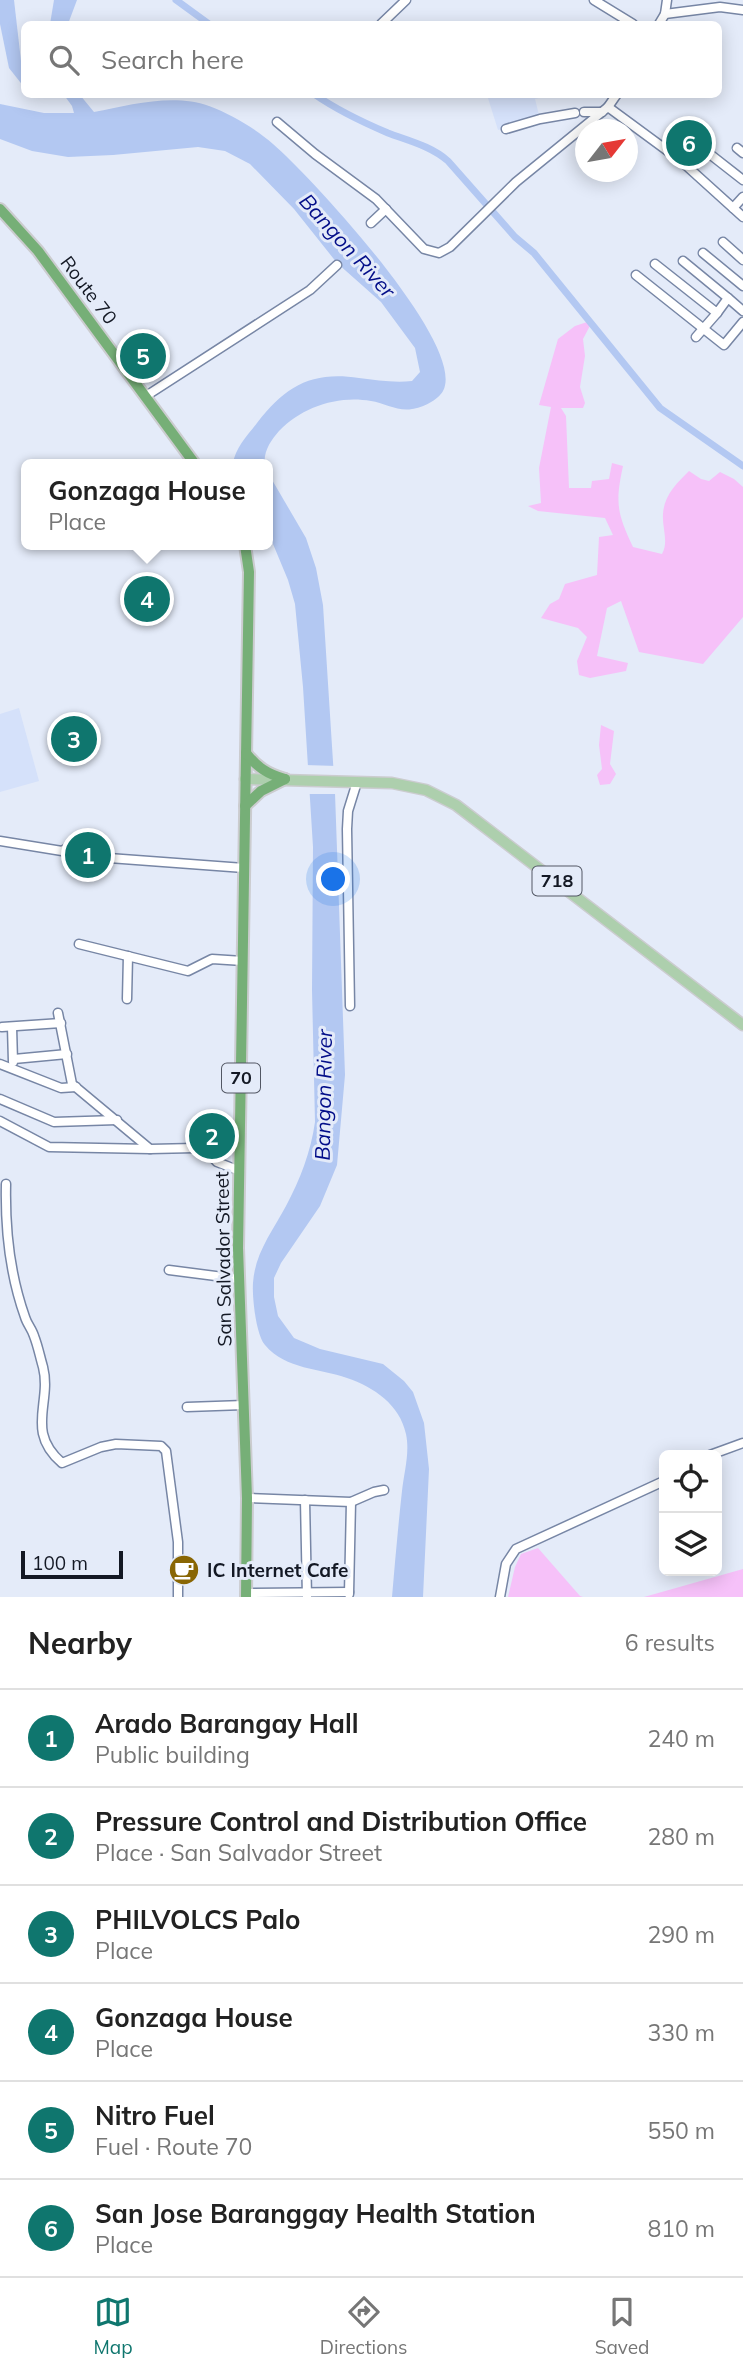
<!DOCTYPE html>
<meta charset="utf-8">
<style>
:root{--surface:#fff;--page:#f2f2f2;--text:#222;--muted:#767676;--line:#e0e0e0;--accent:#0f766e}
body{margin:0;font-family:Mulish,sans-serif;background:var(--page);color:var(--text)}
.controls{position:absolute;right:21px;bottom:21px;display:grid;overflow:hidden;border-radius:10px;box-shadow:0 4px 18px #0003}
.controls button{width:63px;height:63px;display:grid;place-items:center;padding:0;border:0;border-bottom:2px solid var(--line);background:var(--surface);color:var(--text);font:35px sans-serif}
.compass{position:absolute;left:575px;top:119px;width:63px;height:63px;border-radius:50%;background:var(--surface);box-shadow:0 4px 18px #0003;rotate:59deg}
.scale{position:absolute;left:21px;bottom:18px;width:102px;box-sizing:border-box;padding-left:7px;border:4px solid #131824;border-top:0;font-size:19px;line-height:24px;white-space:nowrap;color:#131824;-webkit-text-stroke:5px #e4ebf9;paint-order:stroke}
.you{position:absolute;left:334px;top:880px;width:24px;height:24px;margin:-18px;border:5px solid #fff;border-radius:50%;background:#1a73e8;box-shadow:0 0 0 10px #1a73e833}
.badge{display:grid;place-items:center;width:46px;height:46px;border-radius:50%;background:var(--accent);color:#fff;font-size:23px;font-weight:700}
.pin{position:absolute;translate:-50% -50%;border:4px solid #fff;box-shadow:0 2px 7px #0006}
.popup{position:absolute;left:21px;top:459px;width:252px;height:91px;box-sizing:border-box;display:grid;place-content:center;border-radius:10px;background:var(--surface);filter:drop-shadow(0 2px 5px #0005);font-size:23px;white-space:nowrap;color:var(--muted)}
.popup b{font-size:26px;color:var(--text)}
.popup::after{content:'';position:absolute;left:50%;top:100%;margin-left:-14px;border:14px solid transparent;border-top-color:var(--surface)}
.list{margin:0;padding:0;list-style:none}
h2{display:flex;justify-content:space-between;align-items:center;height:91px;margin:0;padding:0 28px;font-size:30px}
h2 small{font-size:23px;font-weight:400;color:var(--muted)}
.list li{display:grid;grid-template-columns:46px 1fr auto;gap:21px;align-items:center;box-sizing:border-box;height:98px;padding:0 28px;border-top:2px solid var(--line)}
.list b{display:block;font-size:26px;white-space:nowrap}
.list p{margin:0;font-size:23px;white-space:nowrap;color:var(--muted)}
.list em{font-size:23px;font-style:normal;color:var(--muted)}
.icon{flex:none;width:38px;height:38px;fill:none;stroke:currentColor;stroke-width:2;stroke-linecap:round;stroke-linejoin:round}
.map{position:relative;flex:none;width:743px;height:1597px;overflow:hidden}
.search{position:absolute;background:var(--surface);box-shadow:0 4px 18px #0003;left:21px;right:21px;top:21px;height:77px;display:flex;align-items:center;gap:18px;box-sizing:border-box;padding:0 24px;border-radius:10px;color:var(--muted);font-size:26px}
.sheet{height:679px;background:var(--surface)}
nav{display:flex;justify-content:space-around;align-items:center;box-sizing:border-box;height:98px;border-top:2px solid var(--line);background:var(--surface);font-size:19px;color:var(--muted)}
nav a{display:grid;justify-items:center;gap:4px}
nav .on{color:var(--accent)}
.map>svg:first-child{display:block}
.built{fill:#d5e1fa}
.green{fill:#f6c1f9}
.water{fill:#b3c8f2}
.pier{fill:#e4ebf9}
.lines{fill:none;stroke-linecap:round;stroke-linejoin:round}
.canal{stroke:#b3c8f2;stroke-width:7}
.minor-casing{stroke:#7786a5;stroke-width:11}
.major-casing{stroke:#cbcccf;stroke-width:13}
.highway-casing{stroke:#cbcccf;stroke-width:14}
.minor{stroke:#fff;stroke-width:8}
.major{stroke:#adcfad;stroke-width:10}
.highway{stroke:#76af77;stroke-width:10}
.labels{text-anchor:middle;stroke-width:6;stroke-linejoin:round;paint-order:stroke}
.shield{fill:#e4ebf9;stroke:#525764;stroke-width:2}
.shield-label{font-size:18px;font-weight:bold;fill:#131824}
.street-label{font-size:19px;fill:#131824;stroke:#e4ebf9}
.poi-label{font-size:19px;font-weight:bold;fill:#131824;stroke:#e4ebf9;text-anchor:start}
.water-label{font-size:21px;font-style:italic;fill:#030e89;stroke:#e4ebf9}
</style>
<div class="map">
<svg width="743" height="1597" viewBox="0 0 743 1597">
<rect width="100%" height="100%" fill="#e4ebf9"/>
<g class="built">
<polygon points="487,95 555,95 535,99 540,119 498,130"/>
<polygon points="19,708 39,781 0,792 0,714"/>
</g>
<g class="green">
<path d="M593,320L583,339L585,356L580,387L585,403L583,408H561L566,416L569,488H591L592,481L609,479L612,463L623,466C615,503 617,513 633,547L662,554C669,542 662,528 663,514C664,495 677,483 689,471L701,479L709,481L720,472L734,479L743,487V617L703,664L639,652L621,601L607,608L597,656L628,663L626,671L590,678L579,675L577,661L587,637L578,628L541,618L550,604L559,599L565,584L597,575L599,537L613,535L605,518L538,511L528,506L541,503L539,468L551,407L539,405L558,339L575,326Z"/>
<polygon points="601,725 614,731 610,764 616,774 610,784 600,785 597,775 602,769 599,745"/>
<polygon points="538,1548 580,1596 583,1597 508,1597 515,1567 521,1554"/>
<polygon points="743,1569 743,1597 644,1597"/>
</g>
<g class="water">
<polygon points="0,0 14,0 24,87 9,68 0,24"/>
<polygon points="54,0 77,0 68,24 50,24"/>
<path d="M64,95H80L94,112C130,105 173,93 209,106C231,114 256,129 273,144C309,175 468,345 443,391C438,400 422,408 412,409C399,412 384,403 371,401C338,395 302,407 279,431C271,440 263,452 265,464H233C235,448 247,436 257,423C286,386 311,371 359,378C377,380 393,383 412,381L420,372L415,348L381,302L337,263L294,209L250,164L225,151L198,147L113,155L68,157L32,151L0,139V104L44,113H74L72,106Z"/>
<path d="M268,473L306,538L316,568L323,605L335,793L345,1075L337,1165L320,1206L281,1263L274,1278V1297L278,1316L294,1338L320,1349L383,1364L404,1381L413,1392L424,1423L429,1469L423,1597H392C395,1562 398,1527 402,1491C404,1472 410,1453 406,1434C400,1405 374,1387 347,1378C320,1368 286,1370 265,1345C256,1335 252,1297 253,1283C255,1253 272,1232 286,1206C300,1180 311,1151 315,1122L312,990L313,847L303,687L295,604L288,580L268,532Z"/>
</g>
<polygon class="pier" points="305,765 337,766 339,794 307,794"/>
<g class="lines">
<g class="canal">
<polyline points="176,0 209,24"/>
<path d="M314,94C337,110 362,122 388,133C409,141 431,146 448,161L515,237L534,253L660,408L743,466"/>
</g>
<g class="minor-casing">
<g id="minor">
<polyline points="594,0 633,24"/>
<polyline points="665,14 720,7 743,10"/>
<polyline points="381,24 406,0"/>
<polyline points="659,24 665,14 667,0"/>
<polyline points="608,107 617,94"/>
<polyline points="584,112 602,112"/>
<polyline points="277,122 315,154 376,199 424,249 439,253 450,247 516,182 608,107 680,160 743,217"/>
<polyline points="506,129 540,119 575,113"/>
<polyline points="737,148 743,153"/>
<polyline points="711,155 743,180"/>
<polyline points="733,208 743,197"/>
<polyline points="371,223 386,209"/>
<polyline points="723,242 743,260"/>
<polyline points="703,253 743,286"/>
<polyline points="683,261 728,298"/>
<polyline points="655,264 717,313 728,298 743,311"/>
<polyline points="636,275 724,345 743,322"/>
<polyline points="696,337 717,313"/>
<polyline points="146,396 310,290 337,265"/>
<polyline points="0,841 62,851 76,843 109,858 244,868"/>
<polyline points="79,944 188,971 212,959 243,961"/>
<polyline points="127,999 128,956"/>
<polyline points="350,1006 347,829 348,811 357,782"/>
<polyline points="58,1013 72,1084 150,1149 240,1147"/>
<polyline points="2,1027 61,1023"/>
<polyline points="12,1027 13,1062"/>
<polyline points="14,1059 67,1054"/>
<polyline points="0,1064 61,1088 76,1087"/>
<polyline points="0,1099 54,1122 117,1120"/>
<polyline points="0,1121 49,1147 150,1149"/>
<polyline points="204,1148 217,1162 240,1171"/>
<path d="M6,1184C5,1229 10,1275 25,1317C27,1324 32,1329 34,1336C38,1346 40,1357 43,1367C52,1403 25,1431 62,1463L101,1447L116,1444L161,1446L166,1451L178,1542V1597"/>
<polyline points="169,1270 239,1279"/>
<polyline points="187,1407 244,1405"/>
<polyline points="710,1455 743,1443"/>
<polyline points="247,1498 351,1502 374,1492 384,1490"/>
<polyline points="305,1500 307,1597"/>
<polyline points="247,1593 349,1592"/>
<polyline points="349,1594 351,1502"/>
<polyline points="500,1597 506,1564 516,1549 664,1481"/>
</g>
</g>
<g class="major-casing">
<polyline id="major" points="245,779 392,783 426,790 456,805 743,1025"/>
</g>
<g class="highway-casing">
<g id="highway">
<polyline points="0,209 38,251 195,464"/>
<polyline points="245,545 249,572 238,1248 247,1498 246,1597"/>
<path d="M246,753C257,767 267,774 285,779"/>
<polyline points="245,806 261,791 285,779"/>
</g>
</g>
<use href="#minor" class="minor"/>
<use href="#major" class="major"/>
<use href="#highway" class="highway"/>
</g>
<defs>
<g id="cafe-disc" transform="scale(1.575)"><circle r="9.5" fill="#896604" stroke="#e4ebf9"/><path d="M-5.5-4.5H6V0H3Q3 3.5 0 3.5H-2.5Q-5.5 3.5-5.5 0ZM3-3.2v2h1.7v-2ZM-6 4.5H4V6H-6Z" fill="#fff"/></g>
</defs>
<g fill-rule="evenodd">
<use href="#cafe-disc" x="184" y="1570"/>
</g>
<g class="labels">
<g class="shield">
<rect x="532.5" y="866.5" width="49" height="29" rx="5"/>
<rect x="222" y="1063.5" width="38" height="29" rx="5"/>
</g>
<g class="shield-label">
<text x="557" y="887">718</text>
<text x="241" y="1084">70</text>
</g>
<g class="street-label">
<text transform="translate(89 290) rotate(53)" y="7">Route 70</text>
<text transform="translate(223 1259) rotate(-91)" y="7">San Salvador Street</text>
</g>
<g class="poi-label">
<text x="207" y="1577">IC Internet Cafe</text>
</g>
<g class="water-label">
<text transform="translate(347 246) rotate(48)" y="7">Bangon River</text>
<text transform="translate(324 1095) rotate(-89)" y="7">Bangon River</text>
</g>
</g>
</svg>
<div class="controls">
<button><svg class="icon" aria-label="locate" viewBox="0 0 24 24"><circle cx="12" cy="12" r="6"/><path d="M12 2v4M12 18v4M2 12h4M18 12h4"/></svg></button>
<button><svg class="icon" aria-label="layers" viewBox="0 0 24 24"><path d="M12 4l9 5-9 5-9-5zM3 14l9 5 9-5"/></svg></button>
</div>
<svg class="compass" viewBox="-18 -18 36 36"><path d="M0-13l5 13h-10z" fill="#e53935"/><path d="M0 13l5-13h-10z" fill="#767676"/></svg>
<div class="scale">100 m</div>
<div class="you"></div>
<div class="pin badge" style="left:88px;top:855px">1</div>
<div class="pin badge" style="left:212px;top:1136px">2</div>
<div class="pin badge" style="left:74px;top:739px">3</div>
<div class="pin badge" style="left:147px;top:599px">4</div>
<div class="popup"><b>Gonzaga House</b>Place</div>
<div class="pin badge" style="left:143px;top:356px">5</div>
<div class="pin badge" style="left:689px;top:143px">6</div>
<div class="search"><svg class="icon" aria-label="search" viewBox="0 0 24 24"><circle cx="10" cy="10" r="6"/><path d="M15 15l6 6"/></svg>Search here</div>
</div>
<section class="sheet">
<h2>Nearby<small>6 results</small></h2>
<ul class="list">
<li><span class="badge">1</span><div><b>Arado Barangay Hall</b><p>Public building</p></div><em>240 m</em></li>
<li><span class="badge">2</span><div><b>Pressure Control and Distribution Office</b><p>Place · San Salvador Street</p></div><em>280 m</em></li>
<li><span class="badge">3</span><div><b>PHILVOLCS Palo</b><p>Place</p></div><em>290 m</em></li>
<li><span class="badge">4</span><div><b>Gonzaga House</b><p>Place</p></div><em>330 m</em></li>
<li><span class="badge">5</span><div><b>Nitro Fuel</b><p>Fuel · Route 70</p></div><em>550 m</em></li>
<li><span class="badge">6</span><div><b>San Jose Baranggay Health Station</b><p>Place</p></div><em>810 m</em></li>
</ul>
</section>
<nav>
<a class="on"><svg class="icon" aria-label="map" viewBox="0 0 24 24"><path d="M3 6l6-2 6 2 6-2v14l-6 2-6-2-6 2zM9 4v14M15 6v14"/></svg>Map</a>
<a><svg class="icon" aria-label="directions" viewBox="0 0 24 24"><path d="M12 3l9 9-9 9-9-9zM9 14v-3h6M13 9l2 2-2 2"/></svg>Directions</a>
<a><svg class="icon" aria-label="saved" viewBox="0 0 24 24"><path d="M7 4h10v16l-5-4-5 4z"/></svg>Saved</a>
</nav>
